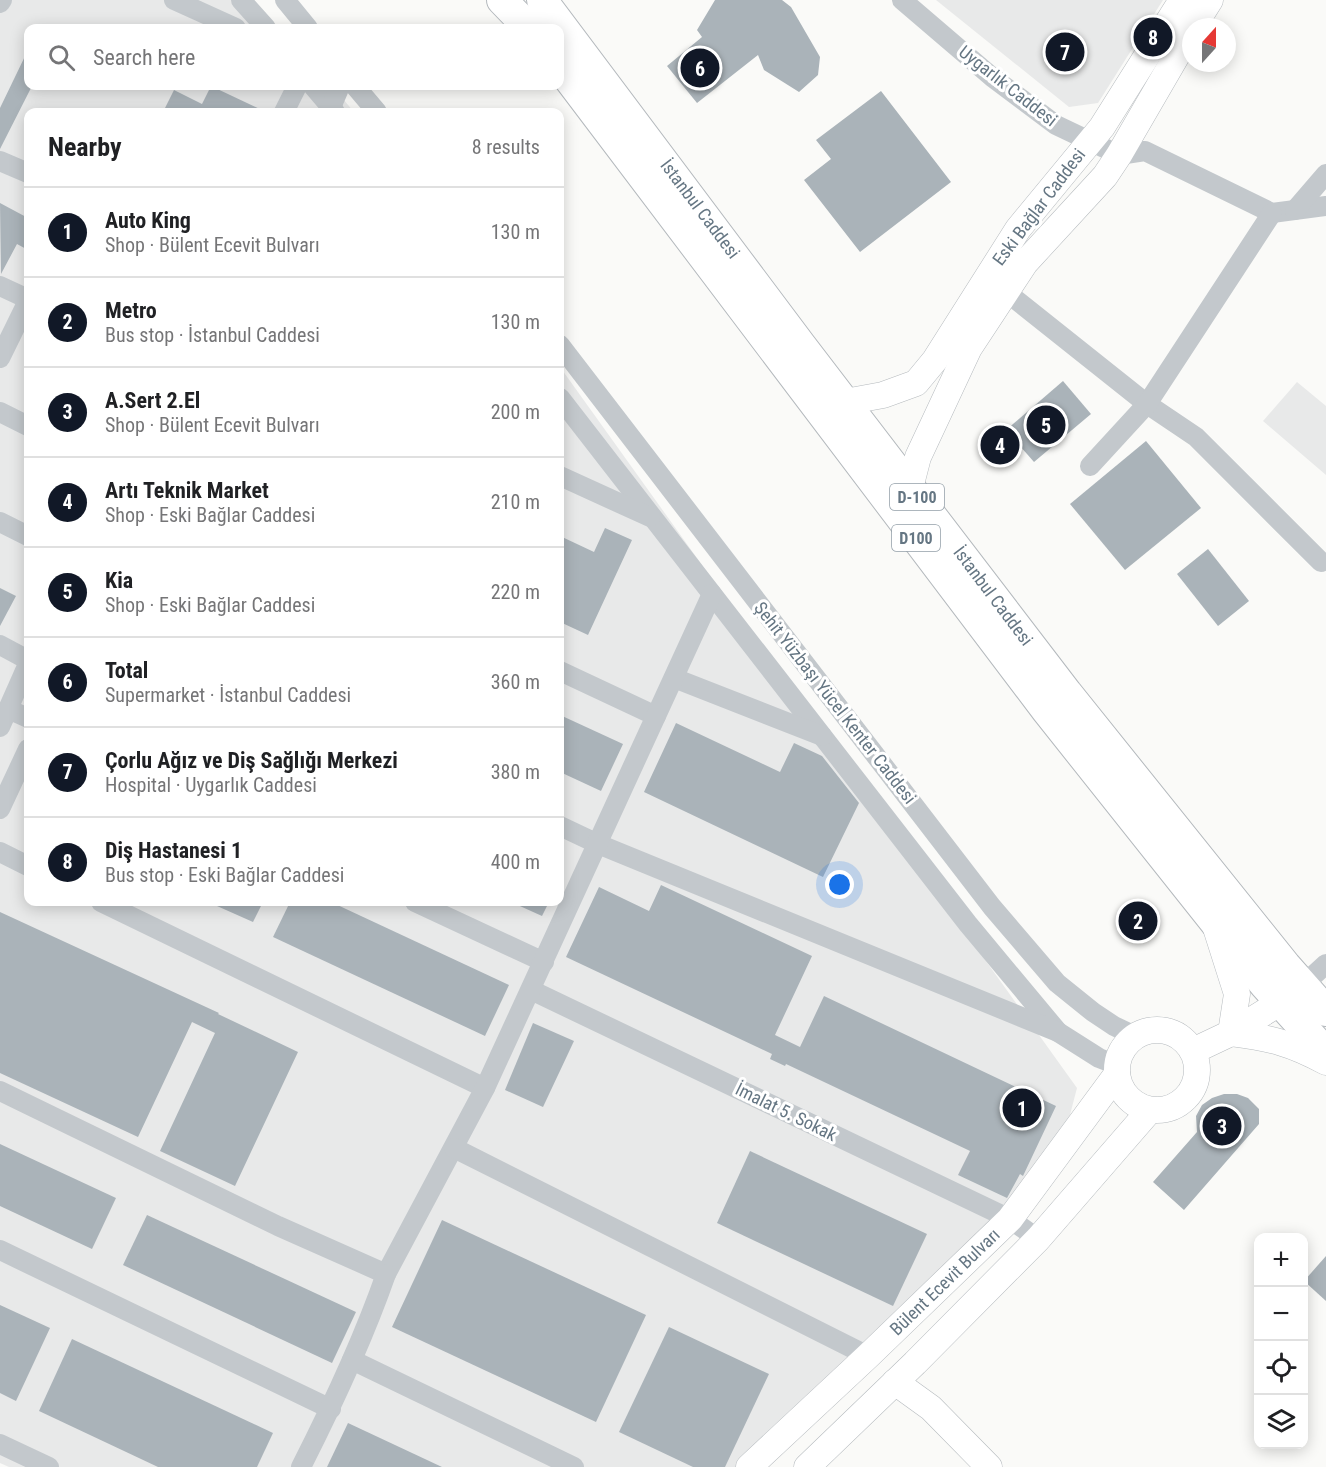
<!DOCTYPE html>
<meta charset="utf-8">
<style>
:root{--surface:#fff;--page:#f2f2f2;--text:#202124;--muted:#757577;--line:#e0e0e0;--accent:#111827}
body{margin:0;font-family:"Roboto Condensed",sans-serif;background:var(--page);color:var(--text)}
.controls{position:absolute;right:18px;bottom:18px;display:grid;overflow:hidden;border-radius:12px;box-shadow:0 3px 15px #0003}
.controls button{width:54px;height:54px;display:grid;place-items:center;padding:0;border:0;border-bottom:2px solid var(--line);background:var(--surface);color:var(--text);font:30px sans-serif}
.compass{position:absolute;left:1182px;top:18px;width:54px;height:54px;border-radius:50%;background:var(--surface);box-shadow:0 3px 15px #0003;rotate:21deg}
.you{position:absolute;left:840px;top:885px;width:21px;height:21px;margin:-15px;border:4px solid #fff;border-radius:50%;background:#1a73e8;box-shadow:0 0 0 9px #1a73e833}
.badge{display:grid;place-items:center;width:39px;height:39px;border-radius:50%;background:var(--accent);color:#fff;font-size:20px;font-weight:700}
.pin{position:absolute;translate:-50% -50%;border:3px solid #fff;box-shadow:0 2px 6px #0006}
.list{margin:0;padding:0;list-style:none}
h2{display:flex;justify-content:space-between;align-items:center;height:78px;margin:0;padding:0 24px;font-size:26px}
h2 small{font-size:20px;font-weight:400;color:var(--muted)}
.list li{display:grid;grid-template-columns:39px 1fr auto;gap:18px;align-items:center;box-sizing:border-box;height:90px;padding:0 24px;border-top:2px solid var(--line)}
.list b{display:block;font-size:22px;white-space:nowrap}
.list p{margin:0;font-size:20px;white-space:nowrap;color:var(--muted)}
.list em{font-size:20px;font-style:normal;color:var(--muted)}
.icon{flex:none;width:33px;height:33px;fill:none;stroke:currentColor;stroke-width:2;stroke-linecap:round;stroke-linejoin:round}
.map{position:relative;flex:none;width:1326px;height:1467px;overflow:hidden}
.search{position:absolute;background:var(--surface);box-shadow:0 3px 15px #0003;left:24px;top:24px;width:540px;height:66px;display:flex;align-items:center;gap:15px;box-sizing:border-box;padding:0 21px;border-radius:12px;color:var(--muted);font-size:22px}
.panel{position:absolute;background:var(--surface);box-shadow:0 3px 15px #0003;left:24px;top:108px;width:540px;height:798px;border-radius:12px}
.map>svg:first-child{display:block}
.built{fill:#e8e9e9}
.building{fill:#aab3b9}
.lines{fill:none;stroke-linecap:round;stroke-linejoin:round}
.major-casing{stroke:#b5babe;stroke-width:27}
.highway-casing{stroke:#b4b9bd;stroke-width:32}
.minor{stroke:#c3c8cc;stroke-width:20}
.major{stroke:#fff;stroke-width:26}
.highway{stroke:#fff;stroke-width:30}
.labels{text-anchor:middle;stroke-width:6;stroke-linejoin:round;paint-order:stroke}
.shield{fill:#fff;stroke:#939fa8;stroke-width:1.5}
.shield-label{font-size:16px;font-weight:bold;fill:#657683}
.street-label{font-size:18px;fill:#657683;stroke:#fff}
</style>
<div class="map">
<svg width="1326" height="1467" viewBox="0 0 1326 1467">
<rect width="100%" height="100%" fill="#fafaf8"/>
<g class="built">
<polygon points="0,0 250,0 277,28 28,28 28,86 332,86 354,112 28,112 28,902 560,902 560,367 1077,1088 1066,1130 1034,1204 769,1467 9,1467 0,1463"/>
<polygon points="936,0 1163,0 1098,103 1069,107"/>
<polygon points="1297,382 1326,406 1326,475 1263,421"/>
</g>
<g class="building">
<polygon points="715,0 782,0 791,7 820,57 818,75 799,92 764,70 758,55 697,103 667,66 702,37 697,30"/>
<polygon points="28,50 28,86 32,86 0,149 0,108"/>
<polygon points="211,86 266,112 163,112 174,90 202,104"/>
<polygon points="881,91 951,182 860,252 804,180 831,159 816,140"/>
<polygon points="0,203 28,218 28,250 17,244 1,274"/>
<polygon points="1063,381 1091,414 1034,462 1006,430"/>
<polygon points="1146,441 1201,508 1125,570 1070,504"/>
<polygon points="605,528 632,540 588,635 560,622 560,536 594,552"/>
<polygon points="1208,549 1249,601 1218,626 1177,574"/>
<polygon points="0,588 16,596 0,626"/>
<polygon points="560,715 623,744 601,791 560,772"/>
<polygon points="676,723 780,772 794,743 822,756 859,803 823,877 644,792"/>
<polygon points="661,885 812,956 775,1035 800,1047 824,996 1056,1106 1023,1176 1020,1174 1007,1198 958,1175 970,1151 968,1150 786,1064 785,1066 770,1059 772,1054 566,957 599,887 649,911"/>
<polygon points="208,902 263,902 253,922"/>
<polygon points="290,902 331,902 509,985 485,1036 273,937"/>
<polygon points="511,902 549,902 542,916"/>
<polygon points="0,912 219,1013 218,1014 298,1052 235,1186 160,1151 215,1033 192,1022 138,1137 0,1073"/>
<polygon points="533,1023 574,1041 543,1107 505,1090"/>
<polygon points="1224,1094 1237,1094 1248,1098 1259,1109 1259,1124 1184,1210 1153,1182 1197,1132 1196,1116 1202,1105 1212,1098"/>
<polygon points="0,1144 116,1198 92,1249 0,1206"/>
<polygon points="750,1151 927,1234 893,1306 717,1223"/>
<polygon points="147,1215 356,1312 332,1363 123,1265"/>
<polygon points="442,1220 646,1315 596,1422 392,1327"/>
<polygon points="1326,1256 1326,1301 1304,1281"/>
<polygon points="0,1305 50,1328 16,1401 0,1393"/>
<polygon points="669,1327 769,1374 725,1467 693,1467 619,1432"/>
<polygon points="72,1339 273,1433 257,1467 158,1467 39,1411"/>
<polygon points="348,1423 442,1467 327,1467"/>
</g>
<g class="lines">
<g class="major-casing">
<g id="major">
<polyline points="1193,27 1210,0"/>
<polyline points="845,402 883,395 916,383 935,360 1018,229 1102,127 1182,0"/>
<polyline points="910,488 918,457 969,348 1025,263 1105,176 1119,155 1191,31"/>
<polyline points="1216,928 1237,994 1231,1033"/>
<circle cx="1157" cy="1070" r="40"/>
<path d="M1231,1033C1270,1038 1291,1043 1326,1062"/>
<polyline points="1193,1051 1231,1033 1281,1002"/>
<polyline points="895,1382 931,1408 989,1467"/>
<polyline points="749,1467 868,1356 1010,1219 1117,1074"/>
<polyline points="807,1467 915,1363 1038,1239 1150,1110"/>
</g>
</g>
<g class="highway-casing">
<g id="highway">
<polyline points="502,0 529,28"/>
<polyline points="542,0 800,344 1067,693 1286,966 1326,1011"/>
<polyline points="560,67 1047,711 1264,984 1326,1053"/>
</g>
</g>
<g class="minor">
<polyline points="174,0 236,28"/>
<polyline points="241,0 266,28"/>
<polyline points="285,0 308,28"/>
<polyline points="902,0 992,77 1056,125 1119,155 1145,151 1272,213 1326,206"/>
<polyline points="0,3 2,0"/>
<polyline points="313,86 335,112"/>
<polyline points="355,86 377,112"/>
<polyline points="284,112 297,86"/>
<polyline points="329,112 340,86"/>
<polyline points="0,161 28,173"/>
<polyline points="1295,210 1326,174"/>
<polyline points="0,286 28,299"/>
<polyline points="1005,291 1147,404 1196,437 1321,562"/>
<polyline points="560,345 992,907 1057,983 1093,1012 1114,1026 1135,1036"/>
<polyline points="0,358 28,301"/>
<polyline points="560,398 968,924 1058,1032"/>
<polyline points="0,412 28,426"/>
<polyline points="1090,466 1147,404 1272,213"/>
<polyline points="560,476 650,517"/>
<polyline points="0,522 28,536"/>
<polyline points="0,645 28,660"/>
<polyline points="560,671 656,716"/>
<polyline points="674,678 822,736"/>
<polyline points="8,709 28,718"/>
<polyline points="0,727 28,664"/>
<polyline points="0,809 28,749"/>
<polyline points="560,826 598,844 1058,1032 1099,1058 1117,1065"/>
<polyline points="0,852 28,866"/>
<polyline points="101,902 485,1088"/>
<polyline points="415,902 544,962"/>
<polyline points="1303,985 1326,964"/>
<polyline points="531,990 1010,1219 1038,1239"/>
<polyline points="0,1091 278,1226 386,1274 485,1088 712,594"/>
<polyline points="454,1148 868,1356"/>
<polyline points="0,1250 331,1409"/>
<polyline points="352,1360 574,1467"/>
<polyline points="0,1444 49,1467"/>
<path d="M301,1467C333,1404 363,1340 386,1274"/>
</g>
<use href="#major" class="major"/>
<use href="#highway" class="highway"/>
</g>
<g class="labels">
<g class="shield">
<rect x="890" y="484" width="54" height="26" rx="4.5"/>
<rect x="892" y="525" width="48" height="26" rx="4.5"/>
</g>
<g class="shield-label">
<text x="917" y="503">D-100</text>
<text x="916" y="544">D100</text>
</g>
<g class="street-label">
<text transform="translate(1008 86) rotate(38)" y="6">Uygarlık Caddesi</text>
<text transform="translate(1039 207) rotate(-53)" y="6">Eski Bağlar Caddesi</text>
<text transform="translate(700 209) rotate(53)" y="6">İstanbul Caddesi</text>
<text transform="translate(993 596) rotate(53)" y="6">İstanbul Caddesi</text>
<text transform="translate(835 703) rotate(52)" y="6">Şehit Yüzbaşı Yücel Kenter Caddesi</text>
<text transform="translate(786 1112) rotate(26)" y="6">İmalat 5. Sokak</text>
<text transform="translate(945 1282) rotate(-44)" y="6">Bülent Ecevit Bulvarı</text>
</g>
</g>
</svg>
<div class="controls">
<button>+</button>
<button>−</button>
<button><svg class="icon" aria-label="locate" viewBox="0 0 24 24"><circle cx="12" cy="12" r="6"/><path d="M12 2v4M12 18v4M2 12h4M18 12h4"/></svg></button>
<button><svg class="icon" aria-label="layers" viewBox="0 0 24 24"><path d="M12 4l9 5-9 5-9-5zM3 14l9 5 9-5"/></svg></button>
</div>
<svg class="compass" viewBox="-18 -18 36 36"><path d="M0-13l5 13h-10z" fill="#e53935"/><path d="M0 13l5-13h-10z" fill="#757577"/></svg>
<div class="you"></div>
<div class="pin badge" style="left:1022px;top:1108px">1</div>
<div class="pin badge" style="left:1138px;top:921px">2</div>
<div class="pin badge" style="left:1222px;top:1126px">3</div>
<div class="pin badge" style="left:1000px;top:445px">4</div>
<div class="pin badge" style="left:1046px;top:425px">5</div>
<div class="pin badge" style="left:700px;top:68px">6</div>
<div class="pin badge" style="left:1065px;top:52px">7</div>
<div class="pin badge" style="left:1153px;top:37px">8</div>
<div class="search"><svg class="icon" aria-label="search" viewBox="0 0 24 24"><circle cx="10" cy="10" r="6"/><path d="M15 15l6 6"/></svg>Search here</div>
<section class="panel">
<h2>Nearby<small>8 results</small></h2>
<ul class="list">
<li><span class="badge">1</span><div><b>Auto King</b><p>Shop · Bülent Ecevit Bulvarı</p></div><em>130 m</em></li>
<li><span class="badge">2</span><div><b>Metro</b><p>Bus stop · İstanbul Caddesi</p></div><em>130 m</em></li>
<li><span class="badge">3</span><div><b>A.Sert 2.El</b><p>Shop · Bülent Ecevit Bulvarı</p></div><em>200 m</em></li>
<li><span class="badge">4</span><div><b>Artı Teknik Market</b><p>Shop · Eski Bağlar Caddesi</p></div><em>210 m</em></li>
<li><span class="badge">5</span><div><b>Kia</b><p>Shop · Eski Bağlar Caddesi</p></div><em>220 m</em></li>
<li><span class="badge">6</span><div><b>Total</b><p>Supermarket · İstanbul Caddesi</p></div><em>360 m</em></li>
<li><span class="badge">7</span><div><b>Çorlu Ağız ve Diş Sağlığı Merkezi</b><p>Hospital · Uygarlık Caddesi</p></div><em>380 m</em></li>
<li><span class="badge">8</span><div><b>Diş Hastanesi 1</b><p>Bus stop · Eski Bağlar Caddesi</p></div><em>400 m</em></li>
</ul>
</section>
</div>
